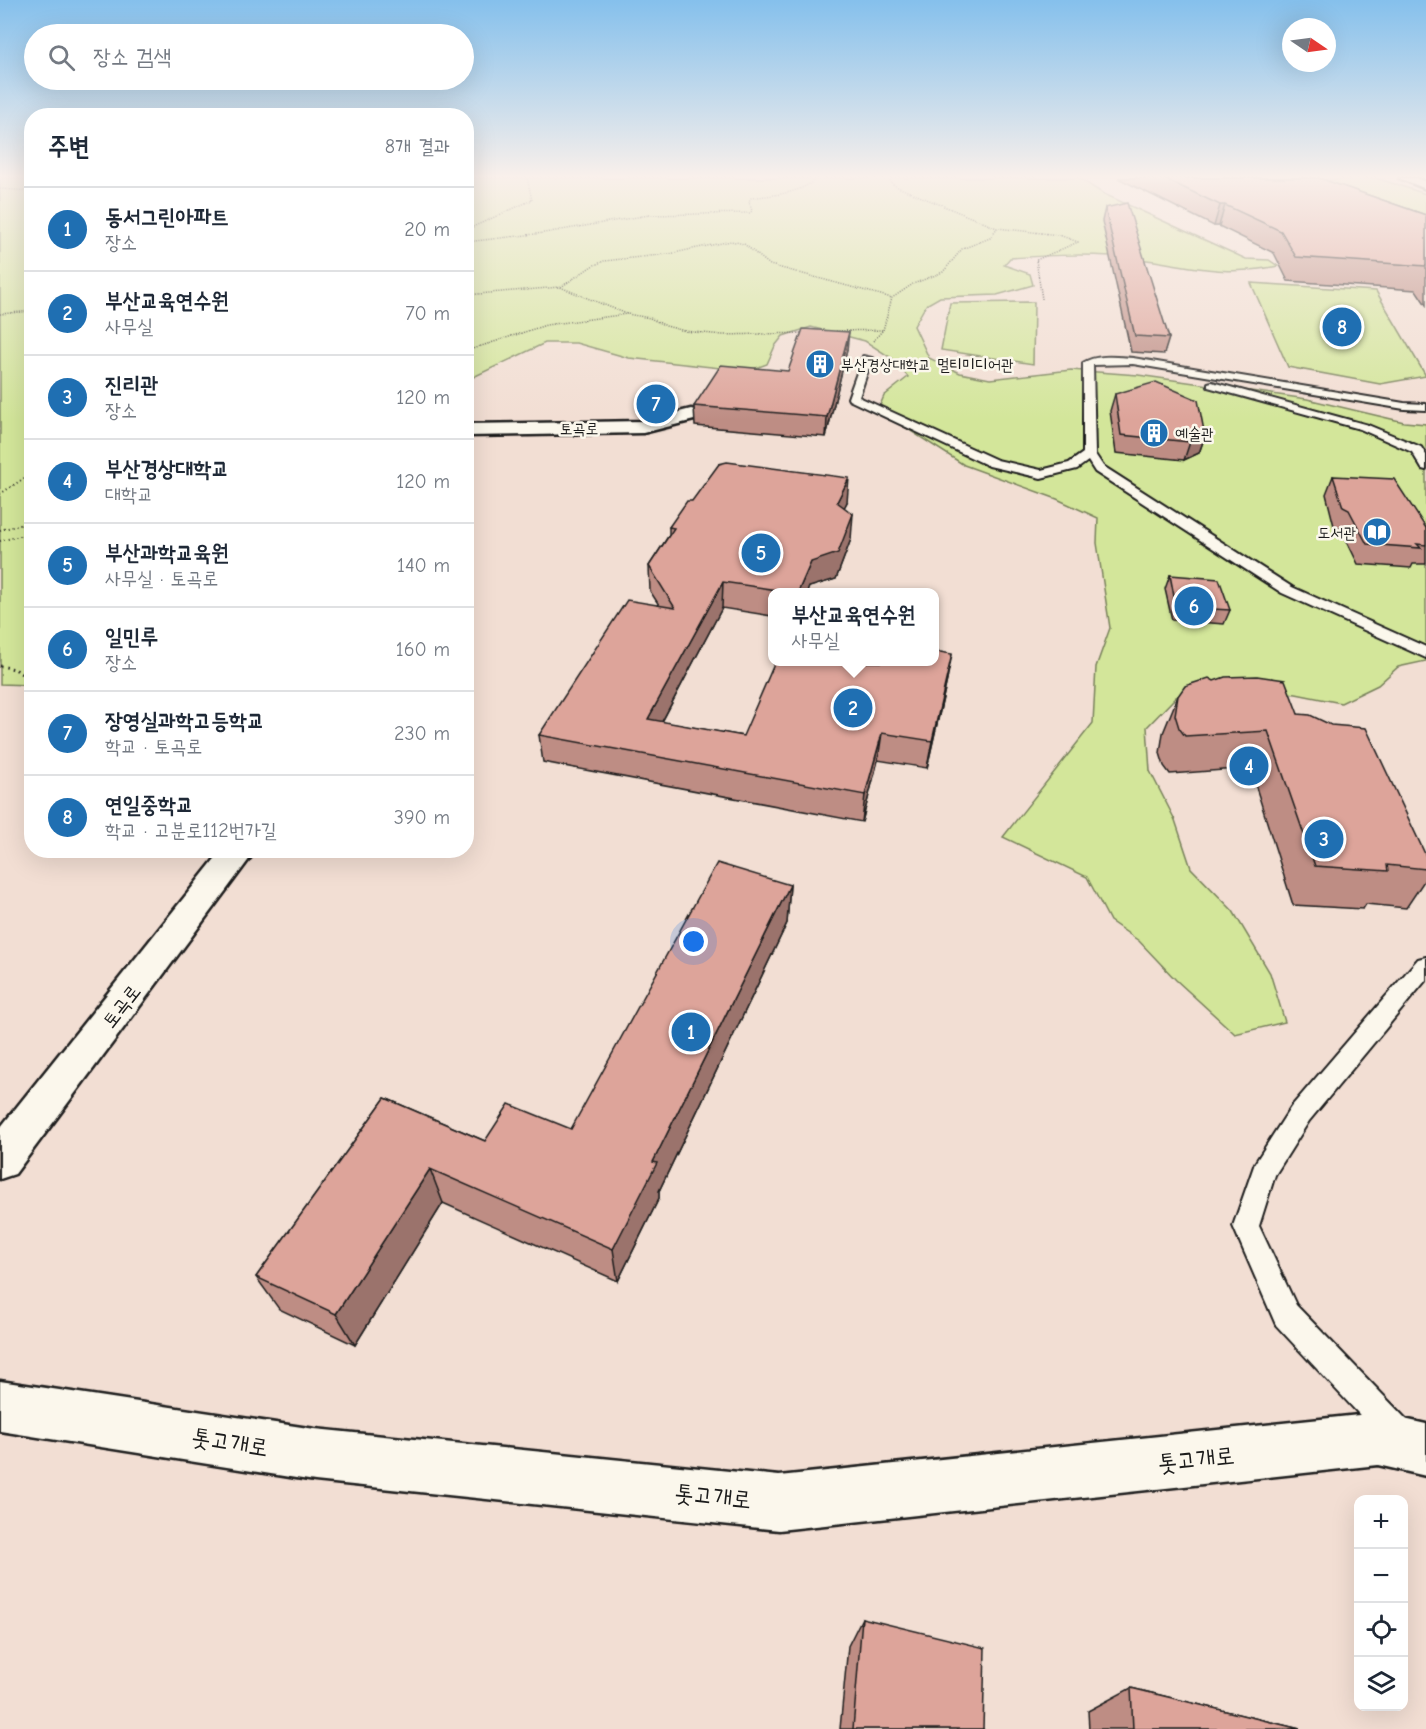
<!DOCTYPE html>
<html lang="ko">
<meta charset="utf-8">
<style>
:root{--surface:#fff;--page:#f6f6f7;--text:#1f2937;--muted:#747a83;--line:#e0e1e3;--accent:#1f6fb2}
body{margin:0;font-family:"Comic Neue","Poor Story",sans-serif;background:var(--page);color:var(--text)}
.controls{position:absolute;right:18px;bottom:18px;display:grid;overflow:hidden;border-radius:12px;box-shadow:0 6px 24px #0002}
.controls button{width:54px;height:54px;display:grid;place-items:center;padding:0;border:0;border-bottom:2px solid var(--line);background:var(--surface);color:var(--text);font:30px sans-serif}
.compass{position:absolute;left:1282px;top:18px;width:54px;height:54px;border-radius:50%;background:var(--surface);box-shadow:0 6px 24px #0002;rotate:103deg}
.you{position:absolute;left:694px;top:942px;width:21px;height:21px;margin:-15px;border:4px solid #fff;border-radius:50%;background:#1a73e8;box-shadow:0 0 0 9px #1a73e833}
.badge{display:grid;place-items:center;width:39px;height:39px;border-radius:50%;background:var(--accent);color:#fff;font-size:20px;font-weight:700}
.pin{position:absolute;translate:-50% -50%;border:3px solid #fff;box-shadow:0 2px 6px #0006}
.popup{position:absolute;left:768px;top:588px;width:171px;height:78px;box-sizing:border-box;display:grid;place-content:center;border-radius:12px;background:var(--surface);filter:drop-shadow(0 2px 4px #0005);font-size:20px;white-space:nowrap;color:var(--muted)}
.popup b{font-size:22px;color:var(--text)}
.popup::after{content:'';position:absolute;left:50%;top:100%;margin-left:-12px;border:12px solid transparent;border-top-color:var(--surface)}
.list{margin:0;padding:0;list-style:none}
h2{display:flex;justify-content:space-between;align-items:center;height:78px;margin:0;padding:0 24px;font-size:26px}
h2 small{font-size:20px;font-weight:400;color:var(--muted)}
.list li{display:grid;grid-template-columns:39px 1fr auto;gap:18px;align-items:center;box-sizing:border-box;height:84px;padding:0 24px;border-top:2px solid var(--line)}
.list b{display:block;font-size:22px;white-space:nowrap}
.list p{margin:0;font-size:20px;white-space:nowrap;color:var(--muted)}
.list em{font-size:20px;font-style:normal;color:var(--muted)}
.icon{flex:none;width:33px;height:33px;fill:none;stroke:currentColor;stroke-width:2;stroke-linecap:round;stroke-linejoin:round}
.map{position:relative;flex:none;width:1426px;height:1729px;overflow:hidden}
.search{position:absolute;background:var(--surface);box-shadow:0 6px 24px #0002;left:24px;top:24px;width:450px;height:66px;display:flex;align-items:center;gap:15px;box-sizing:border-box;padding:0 21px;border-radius:33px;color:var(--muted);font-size:22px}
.panel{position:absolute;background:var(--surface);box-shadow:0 6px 24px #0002;left:24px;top:108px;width:450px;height:750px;border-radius:24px}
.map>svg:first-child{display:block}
.green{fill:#d3e69a;stroke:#78815b;stroke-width:1.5}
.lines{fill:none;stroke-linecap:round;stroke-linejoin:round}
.service-casing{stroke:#1c1c1c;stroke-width:4}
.minor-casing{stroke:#1c1c1c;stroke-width:5}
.path-far2{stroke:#1c1c1c;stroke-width:1.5;stroke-dasharray:1 1.5;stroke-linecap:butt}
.path-far1{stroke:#1c1c1c;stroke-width:2;stroke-dasharray:1 3;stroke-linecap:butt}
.path{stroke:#1c1c1c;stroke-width:3;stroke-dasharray:1.5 4;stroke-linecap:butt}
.service{fill:#fbf7ec;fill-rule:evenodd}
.minor{fill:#fbf7ec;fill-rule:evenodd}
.wall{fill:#be8d84;stroke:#1c1c1c;stroke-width:1.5}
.shaded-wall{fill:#9b736c;stroke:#1c1c1c;stroke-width:1.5}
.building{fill:#dda49a;stroke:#1c1c1c;stroke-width:1.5}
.labels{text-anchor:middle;stroke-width:5;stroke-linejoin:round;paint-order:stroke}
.far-poi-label{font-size:16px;fill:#1c1c1c;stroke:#fbf7ec;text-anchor:start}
.far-street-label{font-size:16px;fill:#1c1c1c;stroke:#fbf7ec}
.street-label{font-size:20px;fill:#1c1c1c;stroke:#fbf7ec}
.near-street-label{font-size:24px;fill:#1c1c1c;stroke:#fbf7ec}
</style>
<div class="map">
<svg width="1426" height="1729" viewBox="0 0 1426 1729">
<rect width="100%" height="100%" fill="#f2ded3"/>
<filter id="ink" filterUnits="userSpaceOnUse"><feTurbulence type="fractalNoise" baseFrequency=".0167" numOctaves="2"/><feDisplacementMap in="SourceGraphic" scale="12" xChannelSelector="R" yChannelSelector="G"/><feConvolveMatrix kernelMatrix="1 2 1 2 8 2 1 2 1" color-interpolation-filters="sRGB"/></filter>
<g filter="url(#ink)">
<g class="green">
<polygon points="0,178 31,178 31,685 0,684"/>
<path d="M467,178H1079L1102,193L1246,259L1269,260L1278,266C1223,277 1193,266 1140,259C1097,253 1054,255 1010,258L1004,265L1030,274L1033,285L997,295L940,297L926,305L914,326L929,358L960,373L990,379L1071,370L1138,375L1307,399L1404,422L1426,424V661L1398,667L1378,685L1341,703L1296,694L1218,686L1176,697L1147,727L1150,771L1175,820L1191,868L1233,911L1270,973L1285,1022L1235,1034L1176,980L1139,941L1110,921L1087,877L1003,837L1093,723L1096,667L1110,628L1097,543L1098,518L1057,499L964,465L878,410L884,396L908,377L893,359L865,341L811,327L783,336L775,346L767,364L748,371L629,358L576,343H545L467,380Z"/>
<polygon points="1356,178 1376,178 1426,194 1426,228 1308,182"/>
<polygon points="1251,283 1376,291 1426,376 1380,384 1288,367"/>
<polygon points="1034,302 1033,364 941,350 950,303"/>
</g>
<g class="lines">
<g class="service-casing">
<g id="service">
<path d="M863,356L872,358L859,397L997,460L1041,470L1069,463L1083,453V363C1096,354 1118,357 1133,358L1404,403L1426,404V410L1404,409L1133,364L1093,365L1095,454L1103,466L1292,587L1426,647V658L1282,593L1095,472L1088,461L1077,469L1041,478L989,466L849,400L848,398Z"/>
<polygon points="1212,382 1368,425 1421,447 1426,455 1426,470 1422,469 1412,452 1360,429 1208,387 1208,383"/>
<polygon points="1426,957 1426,980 1309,1121 1275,1175 1259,1226 1296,1305 1407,1420 1411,1431 1407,1442 1396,1446 1385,1442 1276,1325 1233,1226 1255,1163 1291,1107 1418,959"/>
</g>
</g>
<g class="minor-casing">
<g id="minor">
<polygon points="1399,178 1416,178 1426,182 1426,189"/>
<polygon points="691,409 698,411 700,415 698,419 643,433 466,436 466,424 643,421"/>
<polygon points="222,850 256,850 15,1174 0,1179 0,1128"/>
<polygon points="0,1381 315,1429 779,1476 1378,1413 1426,1424 1426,1476 1378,1465 779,1530 315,1481 0,1431"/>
</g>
</g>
<g class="path-far2">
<polyline points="889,178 892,184 900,188 997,228 1059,235 1078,242 1036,260 1042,299"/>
<polyline points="0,189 32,191"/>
<polyline points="466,230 532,200 527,178"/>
<path d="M466,242L544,233L649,215L750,213L752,211L749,201L751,198C776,194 798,195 817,178"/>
<polyline points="561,287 592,266 604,261 669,254 731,241 744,244 770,265 892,298"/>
<polyline points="466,295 560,287 627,314 650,318 666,326 685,331 722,335 804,333"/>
<polyline points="0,314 32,311"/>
<polyline points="836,331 883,330"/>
<polyline points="873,341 883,330 892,298 913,284 943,272 962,249 990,238 997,228"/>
<polyline points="466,351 546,325 627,314"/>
</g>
<g class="path-far1">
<polyline points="0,494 32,473"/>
<polyline points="0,530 32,522"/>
<polyline points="0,541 32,533"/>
</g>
<polyline class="path" points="0,666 15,669 23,675 29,699"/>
<use href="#service" class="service"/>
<use href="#minor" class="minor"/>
</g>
<g class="wall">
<polygon points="1118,178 1319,178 1426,215 1426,305 1416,290 1288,281 1274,253 1219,226 1214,226"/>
<polygon points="1105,208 1169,338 1164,354 1131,352 1102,221"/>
<polygon points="847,350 826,437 695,426 694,406"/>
<polygon points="1115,394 1205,436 1199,453 1184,460 1116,453 1110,411"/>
<polygon points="1333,476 1426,528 1426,564 1413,564 1411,568 1358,564 1341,529 1334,526 1326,494"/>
<polygon points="692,501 847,502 844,507 851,539 836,579 809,587 807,592 772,592 772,616 722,608 662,722 743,736 947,680 927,768 878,760 862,822 543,762 539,735 659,605 650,591 649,566 669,535 669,527"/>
<polygon points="1170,575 1230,610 1224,624 1172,620 1165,589"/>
<polygon points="1214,681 1298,714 1426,856 1426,878 1406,908 1366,904 1363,909 1293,905 1250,768 1170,774 1164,766 1160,753 1163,733 1178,696"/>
<polygon points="790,885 787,923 659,1191 659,1198 618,1281 443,1203 355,1345 279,1309 256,1277 385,1098 485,1141 571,1129"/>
<polygon points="862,1618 983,1729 840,1729 848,1646"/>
<polygon points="1131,1688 1300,1729 1089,1729 1088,1711"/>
</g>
<g class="shaded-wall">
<polygon points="1220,205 1225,205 1219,226 1214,226"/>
<polygon points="849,332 847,350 826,437 827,417"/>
<polygon points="1205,436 1199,453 1184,460 1190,442"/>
<polygon points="849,478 847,502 835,526 837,502"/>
<polygon points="853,514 851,539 836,579 809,587 807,592 798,592 811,562"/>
<polygon points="723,582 722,608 649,746 648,719"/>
<polygon points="952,654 947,680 927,768 932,741"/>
<polygon points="882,733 878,760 862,822 865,795"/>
<polygon points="790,885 787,923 659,1191 659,1198 618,1281 613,1249 653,1162"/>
<polygon points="430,1169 443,1203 355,1345 336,1314"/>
</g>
<g class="building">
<polygon points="1163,178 1319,178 1426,215 1426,266 1296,257 1281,231 1225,205 1220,205"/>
<polygon points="1127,203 1169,338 1135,336 1105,208"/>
<polygon points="803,329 849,332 827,417 694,406 721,365 788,371"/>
<polygon points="1156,382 1198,400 1205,436 1190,442 1121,435 1115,394"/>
<polygon points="727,462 849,478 837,502 853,514 838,553 811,562 798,592 791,592 723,582 648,719 743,736 775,662 934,662 934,651 952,654 932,741 882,733 865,795 539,735 627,600 675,608 649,566 674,528 669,527 687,501 692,501 719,464"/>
<polygon points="1333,476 1394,479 1426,528 1426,545 1417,544 1421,548 1367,544 1349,510 1343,507"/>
<polygon points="1170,575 1219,579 1230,610 1176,607"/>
<polygon points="1257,676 1285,680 1298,714 1310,715 1331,725 1366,728 1426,856 1426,869 1387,865 1388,871 1315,866 1268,731 1185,736 1179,728 1175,715 1178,696 1185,686 1209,678 1214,681 1225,677"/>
<polygon points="717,863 790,885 653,1162 657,1163 613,1249 430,1169 336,1314 256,1277 385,1098 485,1141 509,1104 571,1129"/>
<polygon points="862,1618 985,1648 983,1729 853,1729"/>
<polygon points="1131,1688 1300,1729 1133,1729"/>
</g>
</g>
<linearGradient id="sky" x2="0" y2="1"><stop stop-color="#85c0ec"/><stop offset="0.42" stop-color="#f9f0eb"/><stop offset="1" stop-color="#f9f0eb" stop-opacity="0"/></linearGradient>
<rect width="1426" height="420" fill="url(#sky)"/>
<defs>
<g id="building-disc" transform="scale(1.5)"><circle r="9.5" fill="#1f6fb2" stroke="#fbf7ec"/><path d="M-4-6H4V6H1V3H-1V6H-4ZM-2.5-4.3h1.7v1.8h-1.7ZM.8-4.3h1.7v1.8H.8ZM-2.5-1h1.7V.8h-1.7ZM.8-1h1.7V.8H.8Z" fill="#fff"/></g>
<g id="library-disc" transform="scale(1.5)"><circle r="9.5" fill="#1f6fb2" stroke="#fbf7ec"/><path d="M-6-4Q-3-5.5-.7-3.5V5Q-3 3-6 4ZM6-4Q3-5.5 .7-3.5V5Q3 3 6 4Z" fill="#fff"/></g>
</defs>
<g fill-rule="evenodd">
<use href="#building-disc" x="820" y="364"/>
<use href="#building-disc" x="1154" y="433"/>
<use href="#library-disc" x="1377" y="532"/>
</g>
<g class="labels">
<g class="far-poi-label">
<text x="841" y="370">부산경상대학교 멀티미디어관</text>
<text x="1175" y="439">예술관</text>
<text x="1356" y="538" text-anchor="end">도서관</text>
</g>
<g class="far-street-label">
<text x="579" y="434">토곡로</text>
</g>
<g class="street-label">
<text transform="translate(121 1006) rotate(-52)" y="7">토곡로</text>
</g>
<g class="near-street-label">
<text transform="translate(230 1442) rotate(9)" y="8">톳고개로</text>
<text transform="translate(1196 1459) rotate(-6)" y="8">톳고개로</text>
<text transform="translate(713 1496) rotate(6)" y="8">톳고개로</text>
</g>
</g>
</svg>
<div class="controls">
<button>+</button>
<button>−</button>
<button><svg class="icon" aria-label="locate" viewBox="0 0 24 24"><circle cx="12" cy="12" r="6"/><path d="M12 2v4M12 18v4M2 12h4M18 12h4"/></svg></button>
<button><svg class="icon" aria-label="layers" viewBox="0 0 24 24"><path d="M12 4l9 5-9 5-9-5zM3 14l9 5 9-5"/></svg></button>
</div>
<svg class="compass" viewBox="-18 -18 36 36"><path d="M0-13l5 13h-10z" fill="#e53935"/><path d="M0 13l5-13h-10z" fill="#747a83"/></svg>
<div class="you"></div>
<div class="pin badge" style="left:691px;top:1032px">1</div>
<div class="pin badge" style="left:853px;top:708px">2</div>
<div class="popup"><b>부산교육연수원</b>사무실</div>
<div class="pin badge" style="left:1324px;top:839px">3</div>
<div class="pin badge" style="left:1249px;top:766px">4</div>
<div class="pin badge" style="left:761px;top:553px">5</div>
<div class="pin badge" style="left:1194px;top:606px">6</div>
<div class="pin badge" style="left:656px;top:404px">7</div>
<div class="pin badge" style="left:1342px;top:327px">8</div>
<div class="search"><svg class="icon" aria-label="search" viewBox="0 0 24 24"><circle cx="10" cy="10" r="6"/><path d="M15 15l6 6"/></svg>장소 검색</div>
<section class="panel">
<h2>주변<small>8개 결과</small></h2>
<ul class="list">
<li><span class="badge">1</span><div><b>동서그린아파트</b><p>장소</p></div><em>20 m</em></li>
<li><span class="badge">2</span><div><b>부산교육연수원</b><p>사무실</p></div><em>70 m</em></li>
<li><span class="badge">3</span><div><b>진리관</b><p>장소</p></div><em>120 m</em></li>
<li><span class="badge">4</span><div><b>부산경상대학교</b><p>대학교</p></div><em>120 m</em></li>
<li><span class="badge">5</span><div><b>부산과학교육원</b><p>사무실 · 토곡로</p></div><em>140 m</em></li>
<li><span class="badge">6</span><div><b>일민루</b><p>장소</p></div><em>160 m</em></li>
<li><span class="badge">7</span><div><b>장영실과학고등학교</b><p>학교 · 토곡로</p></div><em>230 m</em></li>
<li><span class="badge">8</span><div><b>연일중학교</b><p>학교 · 고분로112번가길</p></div><em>390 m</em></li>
</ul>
</section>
</div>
